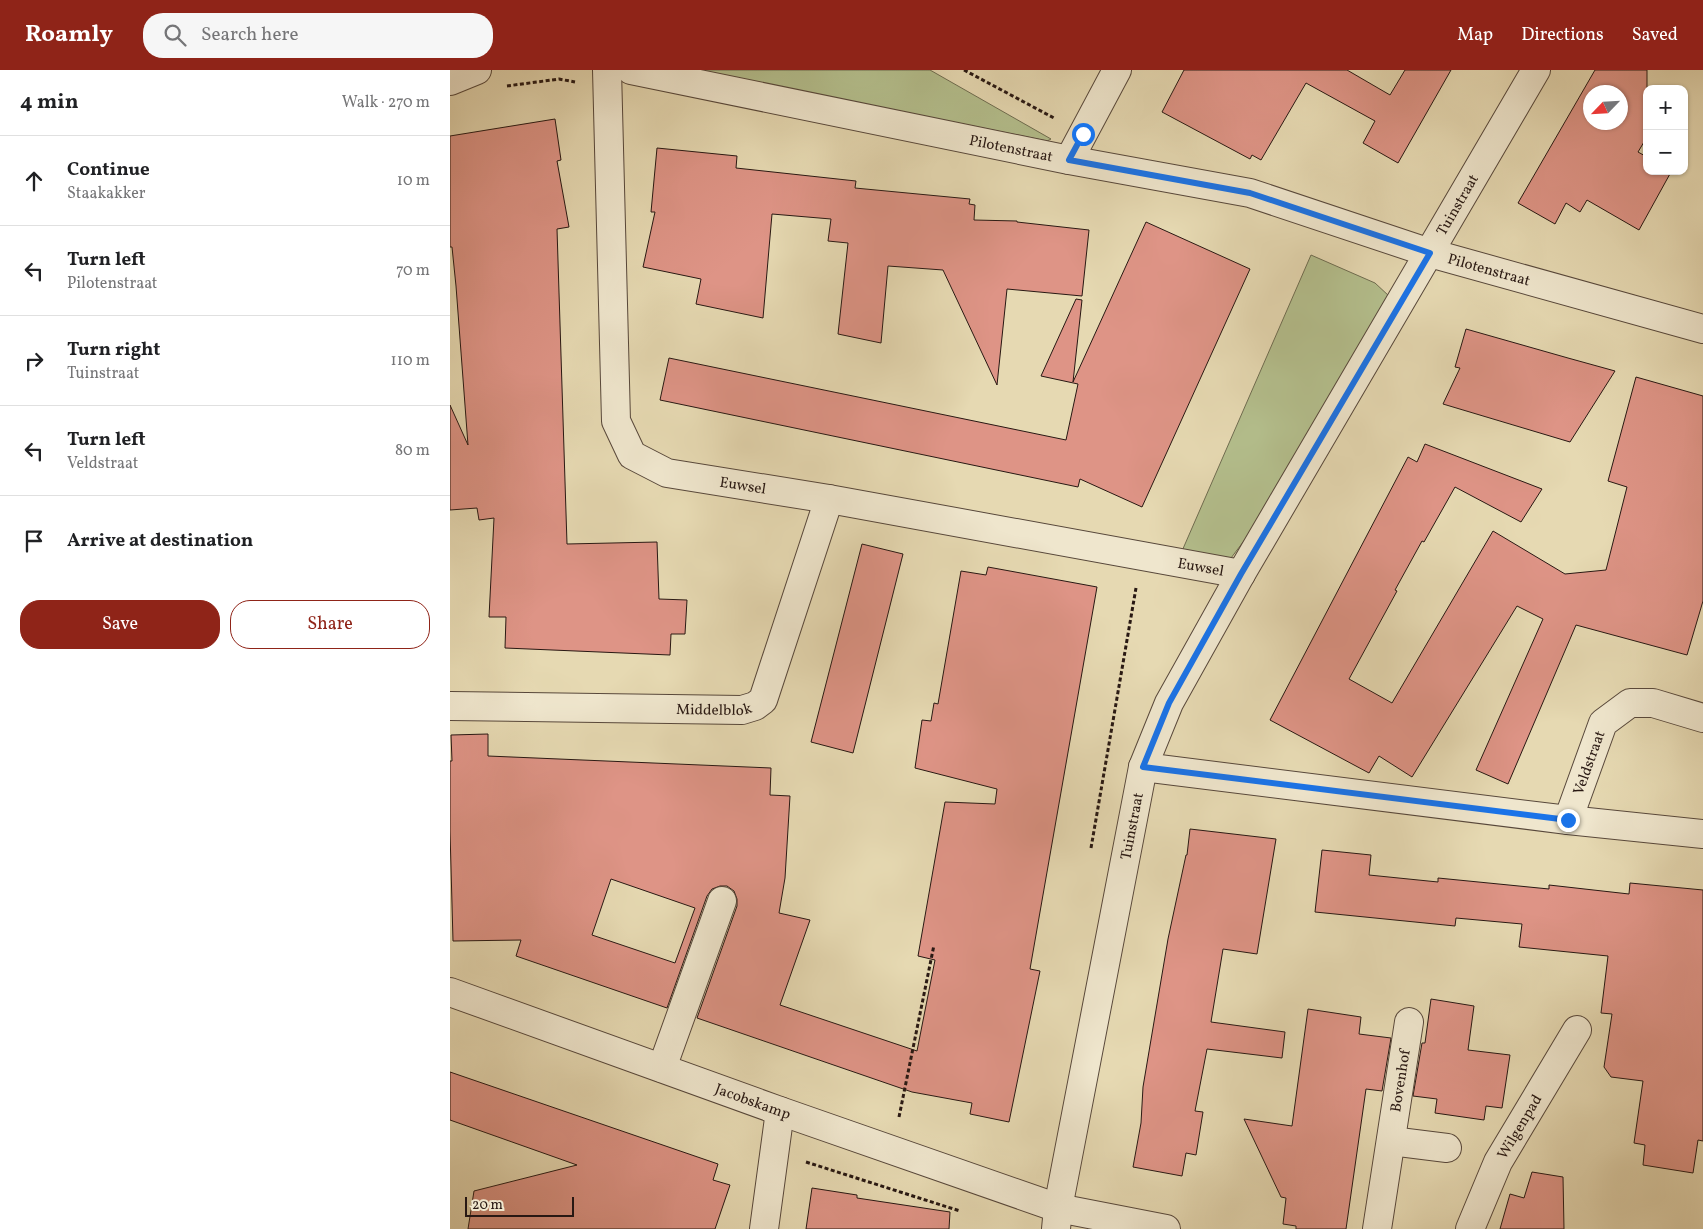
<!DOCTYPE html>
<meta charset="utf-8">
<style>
:root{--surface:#fff;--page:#f6f6f6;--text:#202124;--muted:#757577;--line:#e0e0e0;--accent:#8f2418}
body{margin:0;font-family:Vollkorn,serif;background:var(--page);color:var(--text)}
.controls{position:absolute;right:15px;top:15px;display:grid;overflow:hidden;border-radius:10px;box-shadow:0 1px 4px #0004}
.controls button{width:45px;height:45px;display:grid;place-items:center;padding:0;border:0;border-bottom:1px solid var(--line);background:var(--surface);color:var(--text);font:25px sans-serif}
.compass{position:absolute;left:1133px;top:15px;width:45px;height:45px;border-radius:50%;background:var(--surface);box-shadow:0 1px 4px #0004;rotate:245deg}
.scale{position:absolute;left:15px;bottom:12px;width:109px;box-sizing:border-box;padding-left:5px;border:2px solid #281813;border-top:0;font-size:14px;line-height:18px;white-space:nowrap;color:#281813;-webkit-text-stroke:4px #efe6cd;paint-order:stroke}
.stop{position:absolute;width:15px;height:15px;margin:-11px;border:4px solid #1a73e8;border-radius:50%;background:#fff}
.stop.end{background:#1a73e8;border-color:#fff;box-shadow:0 1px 5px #0008}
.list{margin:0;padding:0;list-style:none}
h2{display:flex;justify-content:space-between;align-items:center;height:65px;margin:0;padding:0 20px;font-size:21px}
h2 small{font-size:16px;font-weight:400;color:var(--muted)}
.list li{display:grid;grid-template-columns:32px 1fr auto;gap:15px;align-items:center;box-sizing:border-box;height:90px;padding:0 20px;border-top:1px solid var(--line)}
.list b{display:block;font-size:19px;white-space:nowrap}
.list p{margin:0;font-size:16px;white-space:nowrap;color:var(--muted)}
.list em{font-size:16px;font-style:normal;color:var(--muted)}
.actions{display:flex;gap:10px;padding:15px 20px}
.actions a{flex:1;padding:11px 0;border:1px solid var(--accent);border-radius:20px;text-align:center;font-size:18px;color:var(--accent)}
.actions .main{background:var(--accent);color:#fff}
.icon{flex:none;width:28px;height:28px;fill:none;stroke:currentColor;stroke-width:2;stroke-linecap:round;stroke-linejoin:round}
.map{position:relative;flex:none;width:1253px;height:1159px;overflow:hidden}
header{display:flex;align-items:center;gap:30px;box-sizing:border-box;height:70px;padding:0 25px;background:var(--accent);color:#fff}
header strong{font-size:24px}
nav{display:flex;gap:28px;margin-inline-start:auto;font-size:18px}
.search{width:350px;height:45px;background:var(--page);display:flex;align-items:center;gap:12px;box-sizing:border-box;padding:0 18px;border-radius:20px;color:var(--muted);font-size:19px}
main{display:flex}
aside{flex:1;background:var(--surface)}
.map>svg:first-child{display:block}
.green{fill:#b4bf8d;stroke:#6e6c50}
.building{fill:#de9486;stroke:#281813;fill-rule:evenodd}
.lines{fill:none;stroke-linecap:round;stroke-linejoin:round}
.minor-casing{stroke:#58483b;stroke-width:30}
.path{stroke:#281813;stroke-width:3;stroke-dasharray:4 2.5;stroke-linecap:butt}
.minor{stroke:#efe6cd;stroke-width:28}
.route{stroke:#1a73e8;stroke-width:6}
.labels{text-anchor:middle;stroke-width:5;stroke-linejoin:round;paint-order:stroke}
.street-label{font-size:15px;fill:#281813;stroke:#efe6cd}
</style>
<header>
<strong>Roamly</strong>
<div class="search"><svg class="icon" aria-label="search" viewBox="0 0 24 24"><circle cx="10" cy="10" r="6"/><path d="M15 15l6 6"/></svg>Search here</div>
<nav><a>Map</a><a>Directions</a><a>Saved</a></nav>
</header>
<main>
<aside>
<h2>4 min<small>Walk · 270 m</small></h2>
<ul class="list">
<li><svg class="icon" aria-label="ahead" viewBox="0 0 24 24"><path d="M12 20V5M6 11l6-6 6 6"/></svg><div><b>Continue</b><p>Staakakker</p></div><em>10 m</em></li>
<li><svg class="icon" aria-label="left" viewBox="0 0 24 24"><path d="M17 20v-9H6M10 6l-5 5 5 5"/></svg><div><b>Turn left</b><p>Pilotenstraat</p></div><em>70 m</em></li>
<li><svg class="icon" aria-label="right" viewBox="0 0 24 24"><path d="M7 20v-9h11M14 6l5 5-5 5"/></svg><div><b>Turn right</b><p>Tuinstraat</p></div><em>110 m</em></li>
<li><svg class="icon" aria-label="left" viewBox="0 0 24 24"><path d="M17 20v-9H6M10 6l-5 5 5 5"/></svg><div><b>Turn left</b><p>Veldstraat</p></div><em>80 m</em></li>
<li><svg class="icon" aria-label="arrive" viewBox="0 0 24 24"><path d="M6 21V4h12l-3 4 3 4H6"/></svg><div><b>Arrive at destination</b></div></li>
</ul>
<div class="actions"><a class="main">Save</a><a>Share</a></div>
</aside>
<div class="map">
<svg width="1253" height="1159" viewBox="0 0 1253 1159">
<rect width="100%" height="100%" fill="#e6d9b2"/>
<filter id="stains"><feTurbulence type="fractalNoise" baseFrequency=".004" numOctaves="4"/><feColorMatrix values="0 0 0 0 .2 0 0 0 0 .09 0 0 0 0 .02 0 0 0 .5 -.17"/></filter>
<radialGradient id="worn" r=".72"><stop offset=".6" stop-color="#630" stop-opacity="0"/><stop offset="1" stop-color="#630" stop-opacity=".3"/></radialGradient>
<g class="green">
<polygon points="245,0 480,0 601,69 597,71"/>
<polygon points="861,185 925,213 939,226 809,451 781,488 732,481"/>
</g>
<g class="building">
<polygon points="734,0 897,0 940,25 955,0 1001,0 948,93 913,73 925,51 856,13 811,90 802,85 800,89 712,42"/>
<path d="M1145,0H1197V67L1188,82L1197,87V101L1221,102L1189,160L1137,130L1130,142L1116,133L1105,154L1068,133ZM1140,22H1170V52H1140Z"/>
<polygon points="105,49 111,90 107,91 119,157 107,159 117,474 207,472 209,529 237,530 235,564 221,564 220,585 55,578 56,547 39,547 44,448 29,450 27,438 0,440 0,335 18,375 6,216 2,177 0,177 0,66"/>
<polygon points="207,78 287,86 286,98 406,111 405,118 520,129 519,134 525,135 524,150 567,151 567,152 639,160 632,226 557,219 547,315 493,200 438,196 431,273 388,264 398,173 378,171 381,149 322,144 313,248 246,234 251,209 193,197 205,142 201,142"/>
<polygon points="696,152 800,199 692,437 630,409 628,417 210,330 219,288 616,370 628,314 591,306 626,229 632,230 623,312"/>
<polygon points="1016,259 1118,288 1165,301 1120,372 993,334 1010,298 1005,297"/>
<polygon points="1186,307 1253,326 1253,531 1237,585 1126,555 1058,714 1026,700 1093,549 1067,536 962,707 929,686 919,703 820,650 958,387 967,392 975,374 1092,419 1071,452 1005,417 974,472 972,471 945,520 947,521 899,609 942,633 1043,461 1115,504 1156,500 1177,417 1158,411"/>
<polygon points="412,474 453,484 403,683 361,672"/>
<path d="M538,497L647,517L580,899L590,901L559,1052L520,1044L522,1033L462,1022L247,948L287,836V829L284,821L277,816H270L262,819L257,826L217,938L66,886L71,870L3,871L0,761V691H2L1,665L38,664V686L321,698L320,725L340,726L335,808L329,843L360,850L330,935L467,981L485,890L468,886L495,732L545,734L547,719L465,698L472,650L481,651L484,633L488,634L511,501L536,505ZM161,809L245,838L225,893L142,865Z"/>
<polygon points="740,759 826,769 807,884 773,879 761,952 835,962 832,988 757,979 745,1041 753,1042 746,1085 736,1083 732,1106 683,1097 691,1053 693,1017 718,869 736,785 737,785"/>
<polygon points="872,780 921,785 919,805 988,812 988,808 1099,819 1099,815 1179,824 1180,813 1253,820 1253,1071 1248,1070 1243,1103 1193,1095 1195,1075 1184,1073 1193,1011 1161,1007 1154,997 1162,944 1151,943 1158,886 1069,877 1072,854 1006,848 1005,856 865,842"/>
<polygon points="981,929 1024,936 1018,980 1060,985 1052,1038 1036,1036 1034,1050 985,1043 987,1029 963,1026 972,973 975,973"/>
<polygon points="858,939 911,947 909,964 941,968 932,1021 916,1019 896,1159 846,1159 846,1156 833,1154 836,1128 831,1127 794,1049 842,1056"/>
<polygon points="0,1002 268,1094 263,1110 280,1115 265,1159 18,1159 24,1121 127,1095 0,1050"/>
<polygon points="1082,1102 1113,1107 1114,1159 1050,1159 1060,1124 1074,1128"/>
<polygon points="362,1118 407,1125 407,1128 500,1142 499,1159 356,1159"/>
</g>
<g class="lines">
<g class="minor-casing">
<g id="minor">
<path id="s1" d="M157,0L166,351L182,385L217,403L379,429L791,504"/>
<path id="s2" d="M181,0L619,90L800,123L980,183L1253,259"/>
<polyline points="0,11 27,0"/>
<polyline points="619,90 667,0"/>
<path id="s3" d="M0,636L292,640L305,636L313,630L379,429"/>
<polyline points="693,697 1118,750 1253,764"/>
<path id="s4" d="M1118,750L1153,653L1180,633H1203L1253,648"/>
<path id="s5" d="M0,922L330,1041L608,1138L716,1159"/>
<polyline points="212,998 272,831"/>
<polyline points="941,1071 997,1078"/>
<polyline points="314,1159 330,1041"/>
<path id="s6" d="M606,1159L608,1138L693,697L719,633L791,504L1086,0"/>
<path id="s7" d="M927,1159L959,952"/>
<path id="s8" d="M1020,1159L1048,1092L1127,960"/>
</g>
</g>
<g class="path">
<polyline points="514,0 604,48"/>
<polyline points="57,16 109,9 125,12"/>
<polyline points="641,778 686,518"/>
<polyline points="449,1047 484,875"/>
<polyline points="356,1092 510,1141"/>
</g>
<use href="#minor" class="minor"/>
</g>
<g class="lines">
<polyline class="route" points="633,64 619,90 800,123 980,183 791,504 719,633 693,697 1118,750"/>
</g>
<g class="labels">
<g class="street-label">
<text dy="5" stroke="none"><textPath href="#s2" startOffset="388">Pilotenstraat</textPath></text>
<text dy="5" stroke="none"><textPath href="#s6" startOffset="1115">Tuinstraat</textPath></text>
<text dy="5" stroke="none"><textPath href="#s2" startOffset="882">Pilotenstraat</textPath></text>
<text dy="5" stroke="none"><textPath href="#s1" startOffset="505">Euwsel</textPath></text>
<text dy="5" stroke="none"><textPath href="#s1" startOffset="970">Euwsel</textPath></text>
<text dy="5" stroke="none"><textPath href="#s3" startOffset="264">Middelblok</textPath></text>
<text dy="5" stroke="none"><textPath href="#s4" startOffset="61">Veldstraat</textPath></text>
<text dy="5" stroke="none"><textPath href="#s6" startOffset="410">Tuinstraat</textPath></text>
<text dy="5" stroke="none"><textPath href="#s7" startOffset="150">Bovenhof</textPath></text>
<text dy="5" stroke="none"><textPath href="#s5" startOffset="322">Jacobskamp</textPath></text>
<text dy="5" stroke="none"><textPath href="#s8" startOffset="114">Wilgenpad</textPath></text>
</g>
</g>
<rect width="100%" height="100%" filter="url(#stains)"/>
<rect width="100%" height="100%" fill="url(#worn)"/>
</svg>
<div class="controls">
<button>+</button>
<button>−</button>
</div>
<svg class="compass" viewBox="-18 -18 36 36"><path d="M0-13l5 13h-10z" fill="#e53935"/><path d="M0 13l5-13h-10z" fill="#757577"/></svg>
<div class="scale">20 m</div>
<div class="stop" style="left:633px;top:64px"></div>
<div class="stop end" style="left:1118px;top:750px"></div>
</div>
</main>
